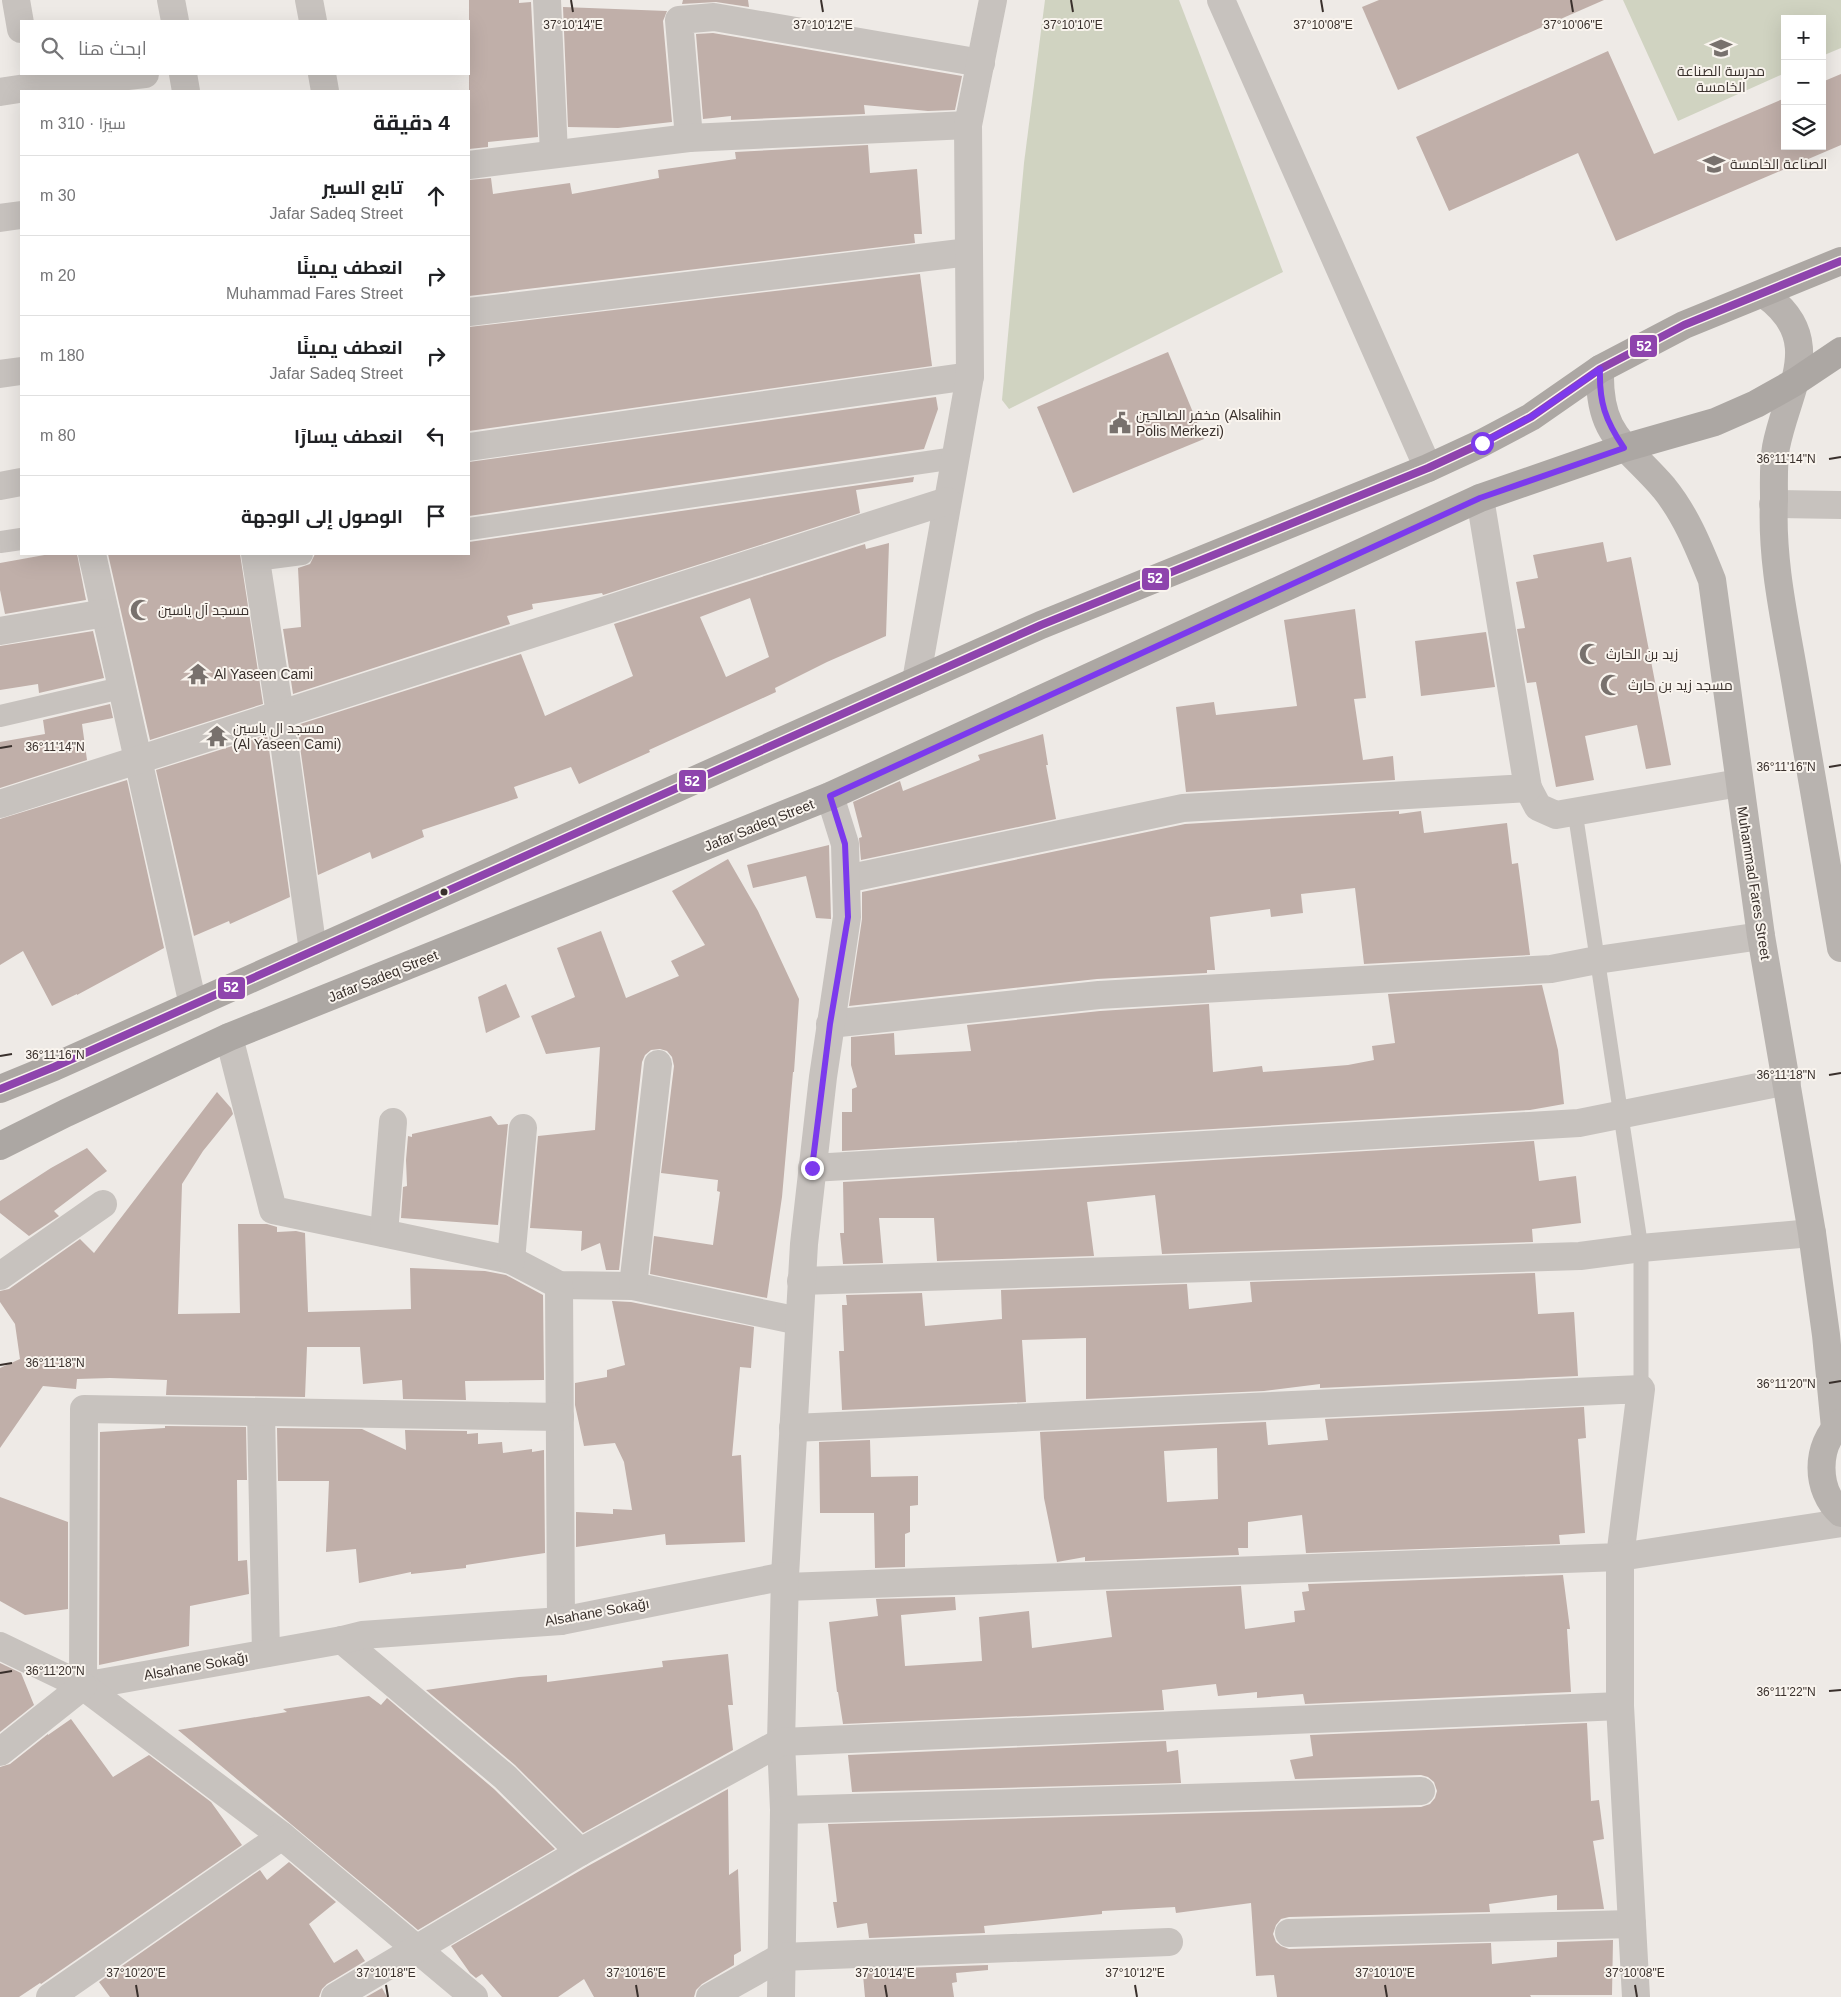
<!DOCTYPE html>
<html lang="ar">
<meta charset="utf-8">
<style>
:root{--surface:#fff;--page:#f2f2f2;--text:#202124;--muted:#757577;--line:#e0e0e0}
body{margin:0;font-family:Arial,Cairo,sans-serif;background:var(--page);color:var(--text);direction:rtl}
.controls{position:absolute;right:15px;top:15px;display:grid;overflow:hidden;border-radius:0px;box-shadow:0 5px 20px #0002}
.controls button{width:45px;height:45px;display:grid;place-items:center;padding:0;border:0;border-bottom:1px solid var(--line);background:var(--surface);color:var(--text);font:25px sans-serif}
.stop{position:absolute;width:15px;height:15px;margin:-11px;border:4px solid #7c3aed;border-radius:50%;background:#fff}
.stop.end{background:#7c3aed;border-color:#fff;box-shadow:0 1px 5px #0008}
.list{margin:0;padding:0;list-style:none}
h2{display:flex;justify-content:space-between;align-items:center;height:65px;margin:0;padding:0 20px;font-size:21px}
h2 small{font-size:16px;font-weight:400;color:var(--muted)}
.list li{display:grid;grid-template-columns:32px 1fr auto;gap:15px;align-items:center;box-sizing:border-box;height:80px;padding:0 20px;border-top:1px solid var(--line)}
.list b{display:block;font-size:19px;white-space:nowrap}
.list p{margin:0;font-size:16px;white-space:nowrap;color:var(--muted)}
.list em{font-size:16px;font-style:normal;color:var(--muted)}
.icon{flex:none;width:28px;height:28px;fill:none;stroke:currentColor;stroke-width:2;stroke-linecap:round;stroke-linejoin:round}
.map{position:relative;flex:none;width:1841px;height:1997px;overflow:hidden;direction:ltr}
.search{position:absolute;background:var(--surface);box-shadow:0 5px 20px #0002;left:20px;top:20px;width:450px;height:55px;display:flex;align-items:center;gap:12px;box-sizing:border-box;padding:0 18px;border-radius:0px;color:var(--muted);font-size:19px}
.panel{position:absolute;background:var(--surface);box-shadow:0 5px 20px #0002;left:20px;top:90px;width:450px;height:465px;border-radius:0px;direction:rtl}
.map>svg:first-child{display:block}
.green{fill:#d0d3c1}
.building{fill:#c0afa9;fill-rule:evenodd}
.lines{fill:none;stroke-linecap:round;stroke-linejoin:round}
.service{stroke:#c7c2be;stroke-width:15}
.pedestrian{stroke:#c7c2be;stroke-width:22}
.minor{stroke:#c7c2be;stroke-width:28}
.secondary{stroke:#b8b3af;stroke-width:28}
.primary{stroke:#aca7a3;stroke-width:28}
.bus-1-casing{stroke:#f9f4ee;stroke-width:11}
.bus-1{stroke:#8e44ad;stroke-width:8}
.route{stroke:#7c3aed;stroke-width:6}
.ticks{fill:none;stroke:#39302c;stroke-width:2}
.bus-dot{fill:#39302c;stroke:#f9f4ee;stroke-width:2}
.labels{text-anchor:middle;stroke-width:4;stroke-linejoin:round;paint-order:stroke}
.poi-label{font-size:14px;fill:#39302c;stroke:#f9f4ee;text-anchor:start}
.street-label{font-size:14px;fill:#39302c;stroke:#f9f4ee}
.ticks-label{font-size:12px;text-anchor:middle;fill:#39302c;stroke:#f9f4ee;stroke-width:4;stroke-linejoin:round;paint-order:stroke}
.line-badge{stroke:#f9f4ee;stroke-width:2}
.badge-label{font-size:14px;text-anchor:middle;font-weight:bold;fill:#fff}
</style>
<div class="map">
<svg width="1841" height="1997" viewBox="0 0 1841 1997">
<rect width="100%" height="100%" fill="#eeeae6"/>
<g class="green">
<polygon points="1045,0 1179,0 1283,272 1009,409 1002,400 1024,163"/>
<polygon points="1623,0 1841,0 1841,48 1822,56 1822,19 1785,19 1785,73 1678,121"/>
</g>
<g class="building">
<polygon points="469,0 519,0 519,3 531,2 538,137 488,142 488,147 469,149"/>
<polygon points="683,0 748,0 749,7 716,2 682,4"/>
<polygon points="1379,0 1604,0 1398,90 1362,7"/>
<polygon points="563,7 667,11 663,21 672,122 618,128 568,127"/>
<polygon points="713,33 962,76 955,110 928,111 864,105 865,114 731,120 731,116 703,119 696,34"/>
<polygon points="1608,51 1654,154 1785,98 1785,146 1822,146 1822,82 1841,74 1841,145 1616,241 1578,153 1449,211 1416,137"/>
<polygon points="868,145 870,173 917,169 922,234 914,234 915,243 469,296 469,180 491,178 493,194 570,183 572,194 659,178 658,170 736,159 735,152"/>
<polygon points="920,274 932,366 469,431 469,327"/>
<polygon points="1168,352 1204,439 1073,493 1037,407"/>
<polygon points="936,397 938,409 924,449 469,516 469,462"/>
<polygon points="914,477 913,482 856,490 860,513 603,595 602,593 532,604 533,609 507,616 510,624 293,694 283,629 301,627 298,568 310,564 315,554 469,554 469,542"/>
<polygon points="1603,542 1607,562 1631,557 1671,765 1646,769 1637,725 1585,736 1594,780 1556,787 1536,682 1527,683 1517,629 1525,628 1516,582 1538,578 1533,555"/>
<path d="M889,543L886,636L827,662L775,688L776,692L649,750L650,752L579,784L571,767L514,787L518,798L422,830L424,837L372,859L370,852L318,875L297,725L521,654L545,716L633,676L614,624L865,544L866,549ZM750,598L769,657L726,677L700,617Z"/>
<polygon points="50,554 77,554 86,600 5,614 0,590 0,563"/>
<polygon points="108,554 240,554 263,704 150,740"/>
<polygon points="1355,609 1366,698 1354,699 1363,760 1393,756 1395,780 1186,792 1176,707 1214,702 1216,715 1297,706 1284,620"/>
<polygon points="93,631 104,678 39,693 38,684 0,690 0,646"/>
<polygon points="1486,632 1495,687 1421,696 1415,641"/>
<polygon points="110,704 113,718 82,724 87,760 0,788 0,742 45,734 43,720"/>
<polygon points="1043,734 1048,765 1046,765 1056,819 861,860 859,838 862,837 853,802 900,781 903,791 980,760 978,755"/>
<polygon points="267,735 290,897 230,924 229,921 194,936 156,770"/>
<polygon points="127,780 164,948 77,995 77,994 52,1006 23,951 0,965 0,819"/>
<polygon points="1399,811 1399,814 1421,811 1424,833 1507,823 1512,864 1518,863 1530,955 1364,964 1355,888 1301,894 1303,913 1271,917 1270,909 1210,917 1215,970 1207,970 1207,973 1097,979 849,1006 862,919 862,892 1185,824"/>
<polygon points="829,845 831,919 816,918 806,876 753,888 747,865"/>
<polygon points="728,859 758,911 799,999 794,1072 793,1072 782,1197 767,1298 650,1274 654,1236 713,1245 720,1192 717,1191 718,1180 661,1173 674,1066 672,1057 667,1051 660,1049 651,1050 645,1055 642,1062 619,1270 606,1270 600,1243 581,1251 582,1231 530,1228 538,1136 595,1130 600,1047 546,1054 531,1016 575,997 557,948 601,931 626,998 679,976 671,961 705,945 672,891"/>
<polygon points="506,984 520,1017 486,1033 478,997"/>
<polygon points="1542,985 1558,1050 1564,1104 1530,1110 842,1151 842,1112 852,1112 852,1089 857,1087 851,1065 851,1037 894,1033 895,1055 971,1051 967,1025 1100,1011 1209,1004 1213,1072 1262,1066 1263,1072 1348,1065 1374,1060 1372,1046 1395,1043 1388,994"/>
<polygon points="217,1092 231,1108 233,1114 203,1151 182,1184 178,1314 240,1313 238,1224 267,1224 277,1227 277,1232 296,1231 305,1233 308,1312 411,1309 410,1268 485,1271 506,1275 543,1295 544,1380 465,1381 466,1400 403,1399 402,1380 363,1384 360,1347 307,1347 305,1397 166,1395 167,1380 110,1378 77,1379 76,1389 43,1386 0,1448 0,1368 20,1359 15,1324 0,1302 0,1291 9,1289 80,1239 94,1253"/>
<polygon points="491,1116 498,1125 508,1124 498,1225 401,1218 403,1187 407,1186 406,1160 408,1136 412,1137 412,1134"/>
<polygon points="1534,1141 1539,1181 1576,1176 1581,1223 1532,1229 1533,1242 1162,1254 1155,1195 1087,1202 1094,1256 937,1261 934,1218 879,1218 883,1263 843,1264 840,1233 844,1233 843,1182"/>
<polygon points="87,1148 107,1171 54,1211 59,1216 29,1236 0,1213 0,1201 51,1168"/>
<polygon points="1535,1273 1538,1314 1574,1312 1578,1376 1320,1388 1320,1384 1264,1391 1086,1399 1086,1338 1022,1340 1026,1402 842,1410 839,1351 844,1351 842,1305 847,1305 846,1295 922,1293 925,1326 1002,1319 1001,1290 1187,1284 1189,1309 1252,1302 1250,1282"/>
<polygon points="612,1301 631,1302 754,1327 751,1368 740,1367 732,1456 741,1455 745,1542 666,1545 665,1534 576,1547 576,1512 613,1514 613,1509 632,1510 624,1462 615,1443 584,1446 575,1405 575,1383 607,1377 607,1370 625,1365"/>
<path d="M1584,1407L1586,1438L1578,1439L1585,1533L1559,1535L1560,1544L1306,1553L1302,1515L1248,1522V1548H1238L1239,1555L1085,1561V1557L1057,1562L1044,1498L1040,1432L1266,1422L1268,1445L1328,1440L1325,1419ZM1217,1448L1218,1499L1167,1502L1164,1451Z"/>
<polygon points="165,1426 246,1427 247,1480 237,1480 238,1561 247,1560 249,1594 190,1606 189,1646 99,1665 100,1432 165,1428"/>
<polygon points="277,1428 362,1429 406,1450 405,1430 467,1431 467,1434 478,1433 478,1444 502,1442 503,1453 532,1449 532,1452 544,1450 545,1553 466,1565 466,1568 411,1574 411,1572 359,1583 356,1549 326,1552 329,1481 278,1481"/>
<polygon points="870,1440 871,1477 918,1476 918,1505 910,1506 910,1532 905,1534 905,1567 875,1568 874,1513 820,1513 819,1442"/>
<polygon points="0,1497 68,1522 68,1609 25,1615 0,1601"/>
<polygon points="1563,1575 1570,1629 1567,1629 1571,1692 1305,1704 1303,1694 1257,1698 1257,1692 1218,1696 1216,1684 1162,1690 1164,1710 843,1724 838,1692 837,1692 829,1622 878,1616 876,1599 955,1597 956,1610 901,1615 905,1666 982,1661 979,1617 1029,1611 1032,1648 1112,1637 1106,1591 1241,1586 1245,1629 1295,1622 1294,1611 1305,1610 1302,1592 1309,1591 1308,1584"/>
<polygon points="728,1654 733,1705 728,1705 733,1750 583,1833 515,1765 426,1690 519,1677 547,1675 547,1682 663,1667 662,1661"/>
<polygon points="0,1663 21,1673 34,1705 0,1732"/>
<polygon points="369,1696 381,1705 387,1698 494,1789 555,1849 418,1930 178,1730 287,1712 283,1709"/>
<polygon points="71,1719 113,1777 149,1755 211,1802 242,1845 41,1984 40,1983 19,1997 0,1997 0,1767 10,1764 48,1734 48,1735"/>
<polygon points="1587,1723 1591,1801 1599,1800 1604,1839 1593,1841 1604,1909 1557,1910 1557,1895 1489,1904 1490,1912 1289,1917 1281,1919 1276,1925 1273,1934 1276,1942 1281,1946 1289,1949 1491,1943 1492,1964 1557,1957 1557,1942 1613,1940 1612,1995 1530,1995 1531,1997 1277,1997 1274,1975 1256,1976 1251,1903 1176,1913 1175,1907 1102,1911 1102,1914 984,1926 985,1933 869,1938 867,1923 837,1928 833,1902 837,1902 828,1824 1421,1807 1430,1804 1435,1798 1437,1791 1434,1782 1428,1777 1421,1775 1295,1779 1290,1760 1313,1756 1310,1735"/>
<polygon points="1166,1741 1167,1752 1178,1750 1181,1783 852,1792 848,1755"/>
<polygon points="728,1789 729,1875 738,1869 741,1951 734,1955 734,1965 702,1984 696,1990 694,1997 594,1997 584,1979 558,1997 502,1997 482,1974 476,1978 470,1973 451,1946 588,1866"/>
<polygon points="289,1862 336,1902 309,1924 334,1963 357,1949 365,1961 327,1984 322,1989 319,1997 110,1997 99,1982 260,1870 267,1880"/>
<polygon points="988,1965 988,1970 956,1973 957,1982 952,1983 954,1997 865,1997 863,1975 873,1971 873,1969"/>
<polygon points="382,1988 387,1997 366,1997"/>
</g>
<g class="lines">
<polyline class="service" points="1575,812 1641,1248 1641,1389"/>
<g class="pedestrian">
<polyline points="469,529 955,458"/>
<polyline points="0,542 21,539"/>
<polyline points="256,560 302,554"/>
<polyline points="0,716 121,688"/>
</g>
<g class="minor">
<polyline points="16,0 21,29"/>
<polyline points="171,0 175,21"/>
<polyline points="309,0 313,21"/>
<polyline points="547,0 554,154"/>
<polyline points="1221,0 1428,468"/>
<polyline points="183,74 186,91"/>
<polyline points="322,74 325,91"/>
<polyline points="0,92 32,87 145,74"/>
<polyline points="689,138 679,20 714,17 981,63"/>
<polyline points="469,165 689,138 968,125"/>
<polyline points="0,218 21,215"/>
<polyline points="469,312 969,252"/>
<polyline points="0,374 21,371"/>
<polyline points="469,447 970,376"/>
<polyline points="0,486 21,482"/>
<polyline points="1773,504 1841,505"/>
<polyline points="92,554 193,1005"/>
<polyline points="255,554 280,714 313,951"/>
<polyline points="0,631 105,613"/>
<polyline points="916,681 970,376 968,125 993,0"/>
<polyline points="1528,788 1538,807 1556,815 1739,783"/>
<polyline points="0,804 947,501"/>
<polyline points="846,879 1183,808 1528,788 1480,498"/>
<polyline points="830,1024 1099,995 1551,969 1597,960 1761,936"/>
<polyline points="229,1037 273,1210 511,1260 559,1285 633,1286 799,1321"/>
<polyline points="812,1168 1579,1123 1787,1081"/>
<polyline points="384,1233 393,1122"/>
<polyline points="511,1260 523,1128"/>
<polyline points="0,1276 103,1204"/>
<polyline points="801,1281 1580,1256 1641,1248 1812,1233"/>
<polyline points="559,1285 561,1621"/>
<polyline points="633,1286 658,1064"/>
<polyline points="261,1412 266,1653"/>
<polyline points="785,1576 804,1244 823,1077 847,917 845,844 830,796"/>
<polyline points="785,1587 1620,1557 1641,1389 793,1428"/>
<polyline points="342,1640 505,1777 580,1852"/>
<polyline points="0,1646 83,1686 342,1640 362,1635 561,1621 785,1576 781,1742 784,1810 781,1997"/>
<polyline points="83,1686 84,1409 560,1417"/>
<polyline points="83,1686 282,1836 474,1997"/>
<polyline points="0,1752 83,1686"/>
<polyline points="784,1810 1421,1791"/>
<polyline points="1289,1933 1632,1924"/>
<polyline points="50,1997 282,1836"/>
<polyline points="335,1997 580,1852 781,1742 1620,1706"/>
<polyline points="710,1997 781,1957 1169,1942"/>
<polyline points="1636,1997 1620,1706 1620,1557 1841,1523"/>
</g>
<g class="secondary">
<path d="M1764,294C1828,339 1787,389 1776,447C1773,464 1774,483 1774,500C1771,561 1785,621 1795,680C1811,770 1826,859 1841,948"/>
<path d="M1600,369C1598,436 1625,443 1664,488C1686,515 1699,548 1712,580L1761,936L1812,1233L1826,1335L1835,1428"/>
<path d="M1841,1423C1815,1445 1815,1490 1841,1513"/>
</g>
<g class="primary">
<polyline points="0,1089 54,1067 313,951 1041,625 1428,468 1482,443 1531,417 1600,369 1684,325 1841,261"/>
<polyline points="0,1146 66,1113 229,1037 830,796 1480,498 1624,448 1715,422 1756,404 1795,382 1841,351"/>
</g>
<g class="bus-1-casing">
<polyline id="bus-1" points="0,1089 54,1067 313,951 1041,625 1428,468 1482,443 1531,417 1600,369 1684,325 1841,261"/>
</g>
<use href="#bus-1" class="bus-1"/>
</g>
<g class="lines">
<path class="route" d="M812,1168L830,1024L848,917L845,844L830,796L1480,498L1624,448C1605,420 1599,402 1600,369L1531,417L1482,443"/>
</g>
<path class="ticks" d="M571,0L573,12M821,0L823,12M1071,0L1073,12M1321,0L1323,12M1571,0L1573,12M1829,459L1841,457M0,748L12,746M1829,767L1841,765M0,1056L12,1054M1829,1075L1841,1073M0,1365L12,1363M1829,1383L1841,1381M0,1673L12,1671M1829,1691L1841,1690M136,1985L138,1997M386,1985L388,1997M636,1985L638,1997M885,1985L887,1997M1135,1985L1137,1997M1385,1985L1387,1997M1635,1985L1637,1997"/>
<defs>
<g id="school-bare" transform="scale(1.725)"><path d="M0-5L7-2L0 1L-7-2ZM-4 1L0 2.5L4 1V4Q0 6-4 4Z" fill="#78716d" stroke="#f9f4ee" stroke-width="2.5" paint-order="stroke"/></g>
<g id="civic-bare" transform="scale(1.725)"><path d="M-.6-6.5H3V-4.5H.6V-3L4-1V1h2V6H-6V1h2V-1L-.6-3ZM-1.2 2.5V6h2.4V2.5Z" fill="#78716d" stroke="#f9f4ee" stroke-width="2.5" paint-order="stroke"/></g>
<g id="mosque-bare" transform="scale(1.725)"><path d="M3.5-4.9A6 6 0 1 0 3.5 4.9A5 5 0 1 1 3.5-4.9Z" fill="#78716d" stroke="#f9f4ee" stroke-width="2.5" paint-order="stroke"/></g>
<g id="temple-bare" transform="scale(1.725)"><path d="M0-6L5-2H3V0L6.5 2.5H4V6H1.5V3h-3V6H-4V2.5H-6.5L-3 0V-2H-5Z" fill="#78716d" stroke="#f9f4ee" stroke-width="2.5" paint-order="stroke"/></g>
</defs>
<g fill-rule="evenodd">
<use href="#school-bare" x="1721" y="48"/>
<use href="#school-bare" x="1714" y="164"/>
<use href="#civic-bare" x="1120" y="423"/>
<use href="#mosque-bare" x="141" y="610"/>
<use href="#mosque-bare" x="1590" y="654"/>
<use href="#temple-bare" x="198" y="674"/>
<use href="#mosque-bare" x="1611" y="685"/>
<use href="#temple-bare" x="217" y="736"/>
</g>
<circle class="bus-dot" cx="444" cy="892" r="4.5"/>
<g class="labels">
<g class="poi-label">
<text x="1721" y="76" text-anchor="middle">مدرسة الصناعة<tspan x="1721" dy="16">الخامسة</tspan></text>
<text x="1730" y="169">الصناعة الخامسة</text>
<text x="1136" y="420">مخفر الصالحين (Alsalihin<tspan x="1136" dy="16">Polis Merkezi)</tspan></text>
<text x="158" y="615">مسجد آل ياسين</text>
<text x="1606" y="659">زيد بن الحارث</text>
<text x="214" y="679">Al Yaseen Cami</text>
<text x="1628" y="690">مسجد زيد بن حارث</text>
<text x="233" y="733">مسجد ال ياسين<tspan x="233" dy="16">(Al Yaseen Cami)</tspan></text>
</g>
<g class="street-label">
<text transform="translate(759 825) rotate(-22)" y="5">Jafar Sadeq Street</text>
<text transform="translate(1754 883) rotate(81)" y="5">Muhammad Fares Street</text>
<text transform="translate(383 976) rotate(-22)" y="5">Jafar Sadeq Street</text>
<text transform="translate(597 1612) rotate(-10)" y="5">Alsahane Sokağı</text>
<text transform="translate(196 1666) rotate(-10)" y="5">Alsahane Sokağı</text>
</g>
</g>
<g class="ticks-label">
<text x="1573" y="29">37°10'06"E</text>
<text x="573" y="29">37°10'14"E</text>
<text x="823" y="29">37°10'12"E</text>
<text x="1073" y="29">37°10'10"E</text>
<text x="1323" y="29">37°10'08"E</text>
<text x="1786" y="463">36°11'14"N</text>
<text x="55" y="751">36°11'14"N</text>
<text x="1786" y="771">36°11'16"N</text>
<text x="55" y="1059">36°11'16"N</text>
<text x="1786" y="1079">36°11'18"N</text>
<text x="55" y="1367">36°11'18"N</text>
<text x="1786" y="1388">36°11'20"N</text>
<text x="55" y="1675">36°11'20"N</text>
<text x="1786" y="1696">36°11'22"N</text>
<text x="136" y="1977">37°10'20"E</text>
<text x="386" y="1977">37°10'18"E</text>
<text x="636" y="1977">37°10'16"E</text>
<text x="885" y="1977">37°10'14"E</text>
<text x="1135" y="1977">37°10'12"E</text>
<text x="1385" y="1977">37°10'10"E</text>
<text x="1635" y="1977">37°10'08"E</text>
</g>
<g class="line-badge">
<rect x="1629" y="334" width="29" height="24" rx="5" fill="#8e44ad"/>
<rect x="1141" y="567" width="29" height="24" rx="5" fill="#8e44ad"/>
<rect x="678" y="769" width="29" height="24" rx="5" fill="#8e44ad"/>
<rect x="217" y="976" width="29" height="24" rx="5" fill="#8e44ad"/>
</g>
<g class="badge-label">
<text x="1644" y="351">52</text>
<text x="1155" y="583">52</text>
<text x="692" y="786">52</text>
<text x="231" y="992">52</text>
</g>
</svg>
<div class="controls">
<button>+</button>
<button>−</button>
<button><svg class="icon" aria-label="layers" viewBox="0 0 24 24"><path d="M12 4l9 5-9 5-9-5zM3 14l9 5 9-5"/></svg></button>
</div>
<div class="stop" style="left:1482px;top:443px"></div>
<div class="stop end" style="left:812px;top:1168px"></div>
<div class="search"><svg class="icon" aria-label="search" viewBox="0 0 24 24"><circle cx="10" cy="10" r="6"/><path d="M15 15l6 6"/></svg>ابحث هنا</div>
<section class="panel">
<h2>4 دقيقة<small>سيرًا · 310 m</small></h2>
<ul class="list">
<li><svg class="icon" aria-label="ahead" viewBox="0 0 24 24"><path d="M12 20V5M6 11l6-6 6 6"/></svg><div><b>تابع السير</b><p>Jafar Sadeq Street</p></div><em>30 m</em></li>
<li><svg class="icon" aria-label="right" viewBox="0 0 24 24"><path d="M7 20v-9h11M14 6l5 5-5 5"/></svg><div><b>انعطف يمينًا</b><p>Muhammad Fares Street</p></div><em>20 m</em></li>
<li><svg class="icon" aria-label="right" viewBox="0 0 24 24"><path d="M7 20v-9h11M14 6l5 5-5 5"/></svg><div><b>انعطف يمينًا</b><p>Jafar Sadeq Street</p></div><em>180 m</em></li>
<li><svg class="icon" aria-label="left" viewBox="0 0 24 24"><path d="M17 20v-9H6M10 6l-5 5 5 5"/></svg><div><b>انعطف يسارًا</b></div><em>80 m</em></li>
<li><svg class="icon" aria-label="arrive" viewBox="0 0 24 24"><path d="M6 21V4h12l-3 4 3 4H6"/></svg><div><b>الوصول إلى الوجهة</b></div></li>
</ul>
</section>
</div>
